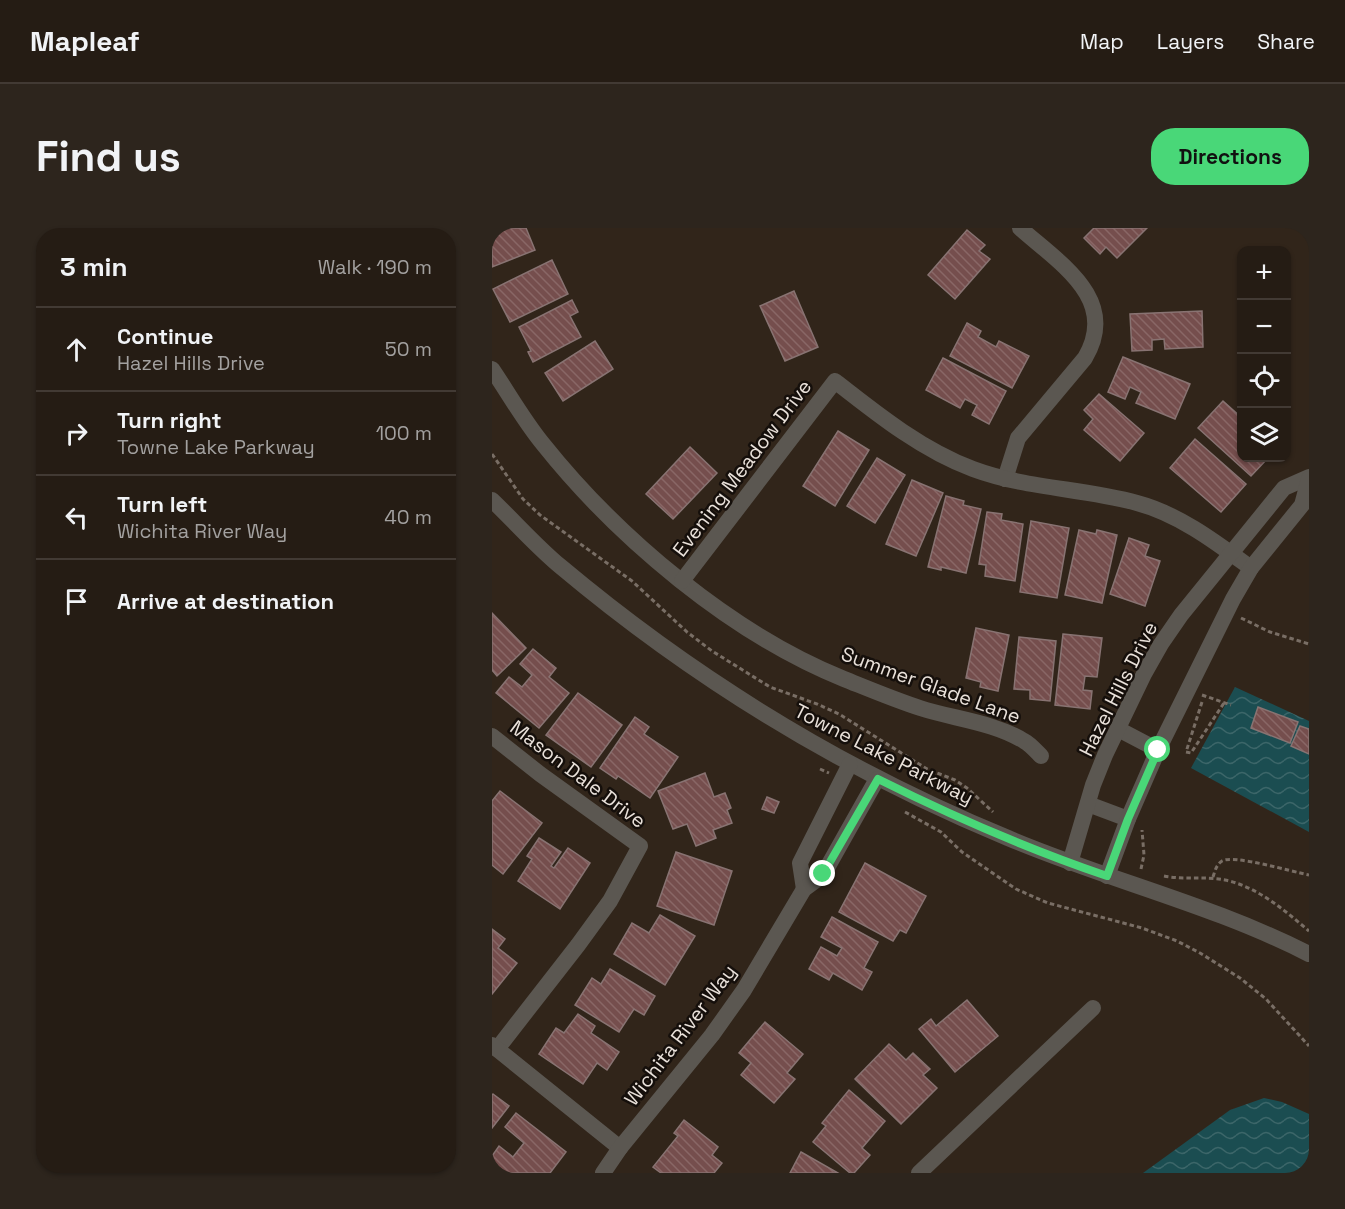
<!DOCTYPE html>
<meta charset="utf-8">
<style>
:root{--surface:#251c14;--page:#2d251d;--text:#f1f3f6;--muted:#a3a1a0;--line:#423a34;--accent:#49d778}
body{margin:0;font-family:"Space Grotesk",sans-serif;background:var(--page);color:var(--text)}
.controls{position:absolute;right:18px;top:18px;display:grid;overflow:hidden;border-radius:12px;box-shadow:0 2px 4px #0004}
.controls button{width:54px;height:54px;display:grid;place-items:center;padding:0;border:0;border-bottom:2px solid var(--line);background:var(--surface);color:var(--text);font:30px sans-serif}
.stop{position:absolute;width:18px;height:18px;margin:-14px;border:4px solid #49d778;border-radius:50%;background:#fff}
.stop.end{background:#49d778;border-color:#fff;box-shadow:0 2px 6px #0008}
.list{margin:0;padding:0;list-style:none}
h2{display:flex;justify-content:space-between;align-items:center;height:78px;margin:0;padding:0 24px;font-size:26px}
h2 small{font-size:20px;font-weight:400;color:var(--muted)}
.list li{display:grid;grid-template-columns:39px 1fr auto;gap:18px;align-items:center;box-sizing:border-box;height:84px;padding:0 24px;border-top:2px solid var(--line)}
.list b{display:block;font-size:22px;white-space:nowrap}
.list p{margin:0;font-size:20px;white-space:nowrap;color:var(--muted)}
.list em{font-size:20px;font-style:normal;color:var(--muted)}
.icon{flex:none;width:33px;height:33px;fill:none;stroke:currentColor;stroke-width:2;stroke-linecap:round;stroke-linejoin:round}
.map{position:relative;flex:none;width:817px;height:945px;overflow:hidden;border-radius:24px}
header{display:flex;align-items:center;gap:36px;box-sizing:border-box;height:84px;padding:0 30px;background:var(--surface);border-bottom:2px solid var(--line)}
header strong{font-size:28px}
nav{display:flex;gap:33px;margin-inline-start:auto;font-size:21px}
.intro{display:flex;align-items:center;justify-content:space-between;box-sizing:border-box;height:144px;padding:0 36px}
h1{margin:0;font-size:42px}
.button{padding:15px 27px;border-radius:24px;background:var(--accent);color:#111;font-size:21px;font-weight:700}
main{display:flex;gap:36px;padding:0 36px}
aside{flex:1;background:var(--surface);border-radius:24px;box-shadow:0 2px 4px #0004}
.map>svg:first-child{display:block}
.water{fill:url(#water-waves)}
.building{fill:url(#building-back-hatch);stroke:#887372;stroke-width:1.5}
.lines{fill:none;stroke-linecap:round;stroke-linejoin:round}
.path{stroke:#796e65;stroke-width:3;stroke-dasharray:4.5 3;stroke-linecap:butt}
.minor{stroke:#5b5751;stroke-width:16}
.route{stroke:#49d778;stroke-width:8}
.labels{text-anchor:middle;stroke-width:5;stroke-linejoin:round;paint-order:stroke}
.street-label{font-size:20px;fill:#e9e1da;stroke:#150f0b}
</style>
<header>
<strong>Mapleaf</strong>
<nav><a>Map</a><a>Layers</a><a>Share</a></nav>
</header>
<div class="intro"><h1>Find us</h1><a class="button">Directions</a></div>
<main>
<aside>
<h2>3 min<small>Walk · 190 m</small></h2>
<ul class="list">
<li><svg class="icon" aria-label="ahead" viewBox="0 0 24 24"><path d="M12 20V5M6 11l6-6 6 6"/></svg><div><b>Continue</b><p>Hazel Hills Drive</p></div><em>50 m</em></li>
<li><svg class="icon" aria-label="right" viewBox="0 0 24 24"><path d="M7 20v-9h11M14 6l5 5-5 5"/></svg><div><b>Turn right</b><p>Towne Lake Parkway</p></div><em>100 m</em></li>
<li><svg class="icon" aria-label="left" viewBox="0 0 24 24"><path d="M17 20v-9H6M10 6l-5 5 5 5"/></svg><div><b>Turn left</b><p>Wichita River Way</p></div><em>40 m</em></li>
<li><svg class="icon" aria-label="arrive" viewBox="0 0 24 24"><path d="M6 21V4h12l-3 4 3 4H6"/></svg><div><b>Arrive at destination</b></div></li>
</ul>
</aside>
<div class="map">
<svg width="817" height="945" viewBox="0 0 817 945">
<defs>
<pattern id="water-waves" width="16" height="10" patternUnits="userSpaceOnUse" patternTransform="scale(1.5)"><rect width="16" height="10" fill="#1b4d51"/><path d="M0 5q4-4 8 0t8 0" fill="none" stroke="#3c6669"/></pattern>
<pattern id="building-back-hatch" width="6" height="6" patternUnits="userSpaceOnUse" patternTransform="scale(1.5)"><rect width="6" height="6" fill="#754e4d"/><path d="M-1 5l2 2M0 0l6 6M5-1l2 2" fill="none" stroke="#896766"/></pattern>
</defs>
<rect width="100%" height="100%" fill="#31251a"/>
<g class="water">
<polygon points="743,459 817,493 817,604 699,540"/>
<polygon points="772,870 790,874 817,886 817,945 651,945 738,882"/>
</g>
<g class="building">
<polygon points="0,0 34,0 43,22 0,39"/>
<polygon points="602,0 655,0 625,30 614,19 608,26 592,10"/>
<polygon points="475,2 493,17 487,23 498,31 463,71 436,47"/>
<polygon points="60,32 76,66 18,94 1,61"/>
<polygon points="302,63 326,119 293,133 268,78"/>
<polygon points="80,72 86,84 78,88 89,109 41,134 36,124 39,123 27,99"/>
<polygon points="710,83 711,119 673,121 672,111 660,112 660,122 640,123 638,86"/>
<polygon points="475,95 489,103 486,109 504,119 507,113 537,128 520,160 458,128"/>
<polygon points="103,113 121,141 71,173 53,145"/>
<polygon points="631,129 698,156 683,191 644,175 649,164 638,159 633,171 616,164"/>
<polygon points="451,130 514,163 497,196 480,187 485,177 473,171 468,180 434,162"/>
<polygon points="607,166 652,205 628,233 592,202 601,191 592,182"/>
<polygon points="731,173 750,190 750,230 776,230 759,248 706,200"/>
<polygon points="346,203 377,222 343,278 311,258"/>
<polygon points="703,211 754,256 729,284 678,240"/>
<polygon points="198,219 225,245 181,291 154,266"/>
<polygon points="385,230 413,247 383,295 355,278"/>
<polygon points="420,252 451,265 424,328 394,316"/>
<polygon points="454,268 472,273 471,277 489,281 474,345 449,339 449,342 436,339"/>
<polygon points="495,284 510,286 509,292 531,296 523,353 493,348 494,337 487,336"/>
<polygon points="539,293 577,300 565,370 528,364"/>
<polygon points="587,302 604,306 605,302 625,307 610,375 573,367"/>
<polygon points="637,310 657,317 653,328 668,333 653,378 618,366"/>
<polygon points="0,385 34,420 5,448 0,442"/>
<polygon points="484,400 517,407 506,463 488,459 489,454 474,450"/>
<polygon points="571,406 610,410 605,449 593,448 591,462 600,463 598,481 563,477"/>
<polygon points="527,409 564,413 558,473 538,471 538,462 522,461"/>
<polygon points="41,421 64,440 57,449 77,465 47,500 4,465 17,449 30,459 40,447 28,436"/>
<polygon points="86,465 130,497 99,539 54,507"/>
<polygon points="766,479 806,494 798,515 759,500"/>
<polygon points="143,489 157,499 152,506 186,529 158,570 126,548 124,551 108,540"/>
<polygon points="808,498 817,501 817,526 799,518"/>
<polygon points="213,545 222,569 233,565 239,580 235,582 240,595 221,602 224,610 204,618 195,596 181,601 166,563"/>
<polygon points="8,563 50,595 11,646 0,637 0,573"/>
<polygon points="275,569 287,574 282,585 270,581"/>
<polygon points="47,610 69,624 59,638 62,640 76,620 98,635 68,681 26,653 40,631 35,628"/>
<polygon points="184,624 240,643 222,697 165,678"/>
<polygon points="373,635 434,668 414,705 408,702 401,713 347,684"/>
<polygon points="168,687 203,708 173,757 122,726 140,695 157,705"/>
<polygon points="340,689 386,714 372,740 380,744 370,762 341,745 337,752 317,741 329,719 345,728 350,720 329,709"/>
<polygon points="0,701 13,711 6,720 25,735 0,766"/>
<polygon points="118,741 163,768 152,787 142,781 127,804 83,777 100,750 109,756"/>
<polygon points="475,772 506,808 463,844 427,801 439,791 444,798"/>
<polygon points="86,786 103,798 99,805 127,824 115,842 105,835 91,856 47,826 64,800 72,805"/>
<polygon points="273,794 311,826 295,845 303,851 282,875 249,847 259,835 247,825"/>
<polygon points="397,816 414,832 421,825 438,841 431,847 445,860 409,896 363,851"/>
<polygon points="357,862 393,893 370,920 378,927 362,945 358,945 321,914 334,898 330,895"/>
<polygon points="1,866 17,878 0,900 0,867"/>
<polygon points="24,885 74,924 58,945 0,945 0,928 7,918 21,929 32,915 13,899"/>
<polygon points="192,892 226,919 220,927 230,935 222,945 169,945 161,939 186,908 182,905"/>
<polygon points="309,924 346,945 298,945"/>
</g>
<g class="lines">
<g class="path">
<polyline points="0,226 31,271 48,287 140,353 195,404 220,423 278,459 325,476 347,486 435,541 463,552 475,560 501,584"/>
<polyline points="749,390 778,404 817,416"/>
<polyline points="710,467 739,477"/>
<polyline points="710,474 694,524 699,525 732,475"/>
<polyline points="328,541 337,545"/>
<polyline points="413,584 449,604 470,624 524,661 556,675 650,700 685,713 708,725 748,750 774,771 817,818"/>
<polyline points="649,641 652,627 650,602"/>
<path d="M672,648C692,652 714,648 733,652C766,659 792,682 817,703"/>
<path d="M721,649C723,643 724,637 730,633C741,626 801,644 817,647"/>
</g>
<g class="minor">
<path d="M0,141C17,166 32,193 51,216C126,310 240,406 352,451C377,461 403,472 428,480C462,491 501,494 532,513C538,516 544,523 549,528"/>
<path d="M513,251L526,210L593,130C628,71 567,35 528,0"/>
<path d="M0,272C23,294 44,318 68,338C205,453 351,542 516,610C615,652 721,677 817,726"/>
<path d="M190,353L343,153C385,186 430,222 481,241C535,261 591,260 645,275C687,286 725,315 759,340"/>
<polyline points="626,501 666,522"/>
<polyline points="0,508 48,546 148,618 118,673 86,717 5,821"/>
<polyline points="596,576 636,591"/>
<polyline points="578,635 601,557 613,527 652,446 669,416 689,387 792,260 817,249"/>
<polyline points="615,648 636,591 666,522 741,371 759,340 810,277 817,251"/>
<polyline points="312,661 308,635 358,536"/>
<polyline points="0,817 128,920"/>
<polyline points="111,945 128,920 220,807 252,762 312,661 331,647 385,551"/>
<polyline points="427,945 601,780"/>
</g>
</g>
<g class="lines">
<path class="route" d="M331,646L386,551C460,588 536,621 615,648L636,591L666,522"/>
</g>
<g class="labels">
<g class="street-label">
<text transform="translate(250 240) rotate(-53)" y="7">Evening Meadow Drive</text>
<text transform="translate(439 457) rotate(20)" y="7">Summer Glade Lane</text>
<text transform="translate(626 461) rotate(-63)" y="7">Hazel Hills Drive</text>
<text transform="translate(392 526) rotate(27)" y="7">Towne Lake Parkway</text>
<text transform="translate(86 546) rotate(37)" y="7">Mason Dale Drive</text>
<text transform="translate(188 807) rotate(-53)" y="7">Wichita River Way</text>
</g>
</g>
</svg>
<div class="controls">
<button>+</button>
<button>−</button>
<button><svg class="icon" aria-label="locate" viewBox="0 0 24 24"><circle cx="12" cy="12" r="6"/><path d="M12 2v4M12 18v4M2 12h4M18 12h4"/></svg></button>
<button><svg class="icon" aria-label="layers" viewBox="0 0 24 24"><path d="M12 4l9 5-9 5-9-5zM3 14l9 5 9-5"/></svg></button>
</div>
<div class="stop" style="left:666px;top:522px"></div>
<div class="stop end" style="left:331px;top:646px"></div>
</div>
</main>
